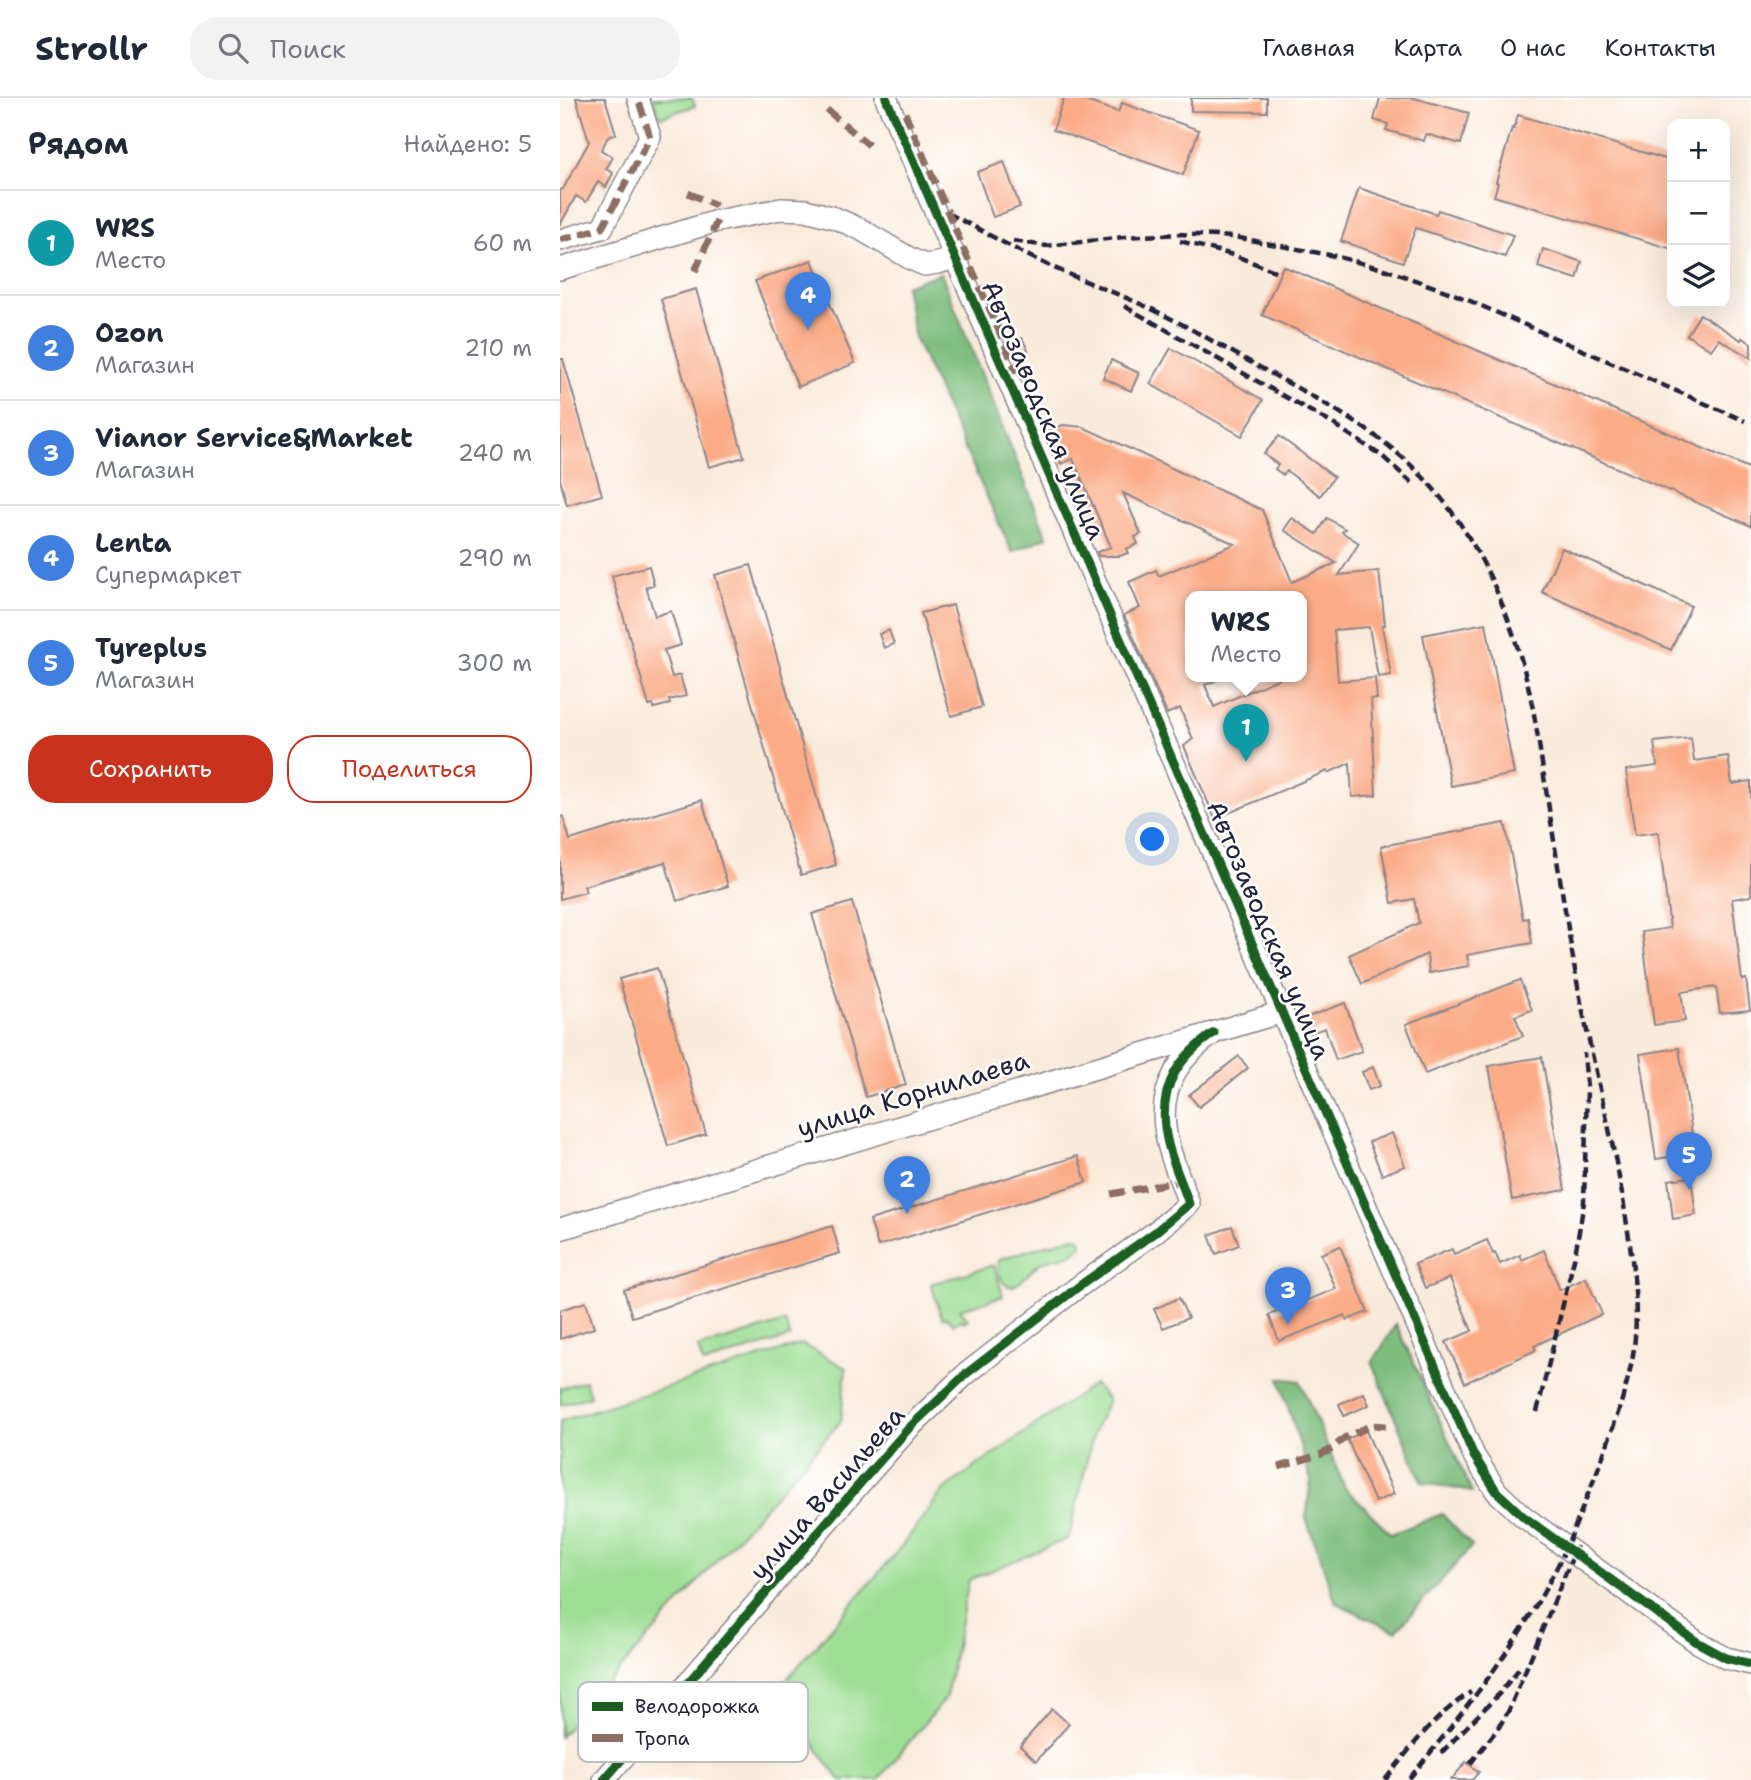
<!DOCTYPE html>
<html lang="ru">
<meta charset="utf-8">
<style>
:root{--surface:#fff;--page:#f2f2f3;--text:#1f2937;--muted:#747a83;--line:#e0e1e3;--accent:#c8321e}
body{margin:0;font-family:"Shantell Sans",sans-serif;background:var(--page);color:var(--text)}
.controls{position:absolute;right:21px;top:21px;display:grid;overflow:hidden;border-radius:14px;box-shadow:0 7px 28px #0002}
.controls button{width:63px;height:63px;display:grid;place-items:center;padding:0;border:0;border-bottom:2px solid var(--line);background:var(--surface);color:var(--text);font:35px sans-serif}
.you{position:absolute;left:593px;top:742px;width:24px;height:24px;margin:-18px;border:5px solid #fff;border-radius:50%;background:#1a73e8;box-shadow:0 0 0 10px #1a73e833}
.badge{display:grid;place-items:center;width:46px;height:46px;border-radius:50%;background:var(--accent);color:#fff;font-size:23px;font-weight:700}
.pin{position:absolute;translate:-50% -58px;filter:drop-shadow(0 2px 4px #0008)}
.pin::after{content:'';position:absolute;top:37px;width:24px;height:21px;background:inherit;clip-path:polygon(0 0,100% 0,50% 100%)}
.popup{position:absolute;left:625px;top:493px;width:122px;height:91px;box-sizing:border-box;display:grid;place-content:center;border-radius:14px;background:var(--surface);filter:drop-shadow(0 2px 5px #0005);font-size:23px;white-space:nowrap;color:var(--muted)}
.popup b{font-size:26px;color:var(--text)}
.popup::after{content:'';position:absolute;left:50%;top:100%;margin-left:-14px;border:14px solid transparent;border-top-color:var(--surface)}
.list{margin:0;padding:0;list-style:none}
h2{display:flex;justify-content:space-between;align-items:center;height:91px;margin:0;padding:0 28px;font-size:30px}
h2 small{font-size:23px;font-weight:400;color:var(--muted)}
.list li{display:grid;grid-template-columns:46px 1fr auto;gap:21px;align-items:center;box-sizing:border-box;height:105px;padding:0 28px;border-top:2px solid var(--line)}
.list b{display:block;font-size:26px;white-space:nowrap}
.list p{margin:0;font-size:23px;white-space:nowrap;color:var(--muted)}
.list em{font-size:23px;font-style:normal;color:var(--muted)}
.actions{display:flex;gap:14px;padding:21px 28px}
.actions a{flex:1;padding:16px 0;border:2px solid var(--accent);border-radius:28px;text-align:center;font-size:24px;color:var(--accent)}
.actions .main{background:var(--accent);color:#fff}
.icon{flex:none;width:38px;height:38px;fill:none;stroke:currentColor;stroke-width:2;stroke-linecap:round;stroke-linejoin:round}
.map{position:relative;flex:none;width:1191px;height:1682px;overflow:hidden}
header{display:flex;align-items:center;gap:42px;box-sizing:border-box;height:98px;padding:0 35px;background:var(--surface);border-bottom:2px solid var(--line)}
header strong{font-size:33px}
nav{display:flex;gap:38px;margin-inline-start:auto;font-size:24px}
.search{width:490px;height:63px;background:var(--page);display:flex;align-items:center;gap:18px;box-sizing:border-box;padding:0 24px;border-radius:28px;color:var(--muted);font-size:26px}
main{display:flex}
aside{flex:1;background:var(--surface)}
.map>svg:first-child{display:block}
.green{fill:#9ede94;stroke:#608068;stroke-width:2}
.forest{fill:#7ebd7e;stroke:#50705c;stroke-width:2}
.building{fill:#fbac87;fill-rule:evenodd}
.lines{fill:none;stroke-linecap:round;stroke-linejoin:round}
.minor-casing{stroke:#8e868b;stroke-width:24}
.minor{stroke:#fff;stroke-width:21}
.rail{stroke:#22223b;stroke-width:4.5;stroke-dasharray:10 5;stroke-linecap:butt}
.quiet{stroke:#8d6e63;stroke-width:7;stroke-dasharray:14 7;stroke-linecap:butt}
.cycleway-casing{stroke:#fff;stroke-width:13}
.cycleway{stroke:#1b5e20;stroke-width:9}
.labels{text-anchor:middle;stroke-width:5;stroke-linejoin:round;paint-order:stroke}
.street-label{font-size:26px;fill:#22223b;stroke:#fff}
.key{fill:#fff;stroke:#bdbdc4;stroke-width:2}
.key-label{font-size:19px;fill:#22223b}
</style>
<header>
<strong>Strollr</strong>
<div class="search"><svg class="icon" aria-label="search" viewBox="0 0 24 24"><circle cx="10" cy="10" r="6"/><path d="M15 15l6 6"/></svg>Поиск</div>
<nav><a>Главная</a><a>Карта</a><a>О нас</a><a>Контакты</a></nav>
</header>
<main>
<aside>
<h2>Рядом<small>Найдено: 5</small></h2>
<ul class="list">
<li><span class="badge" style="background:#0f9aa8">1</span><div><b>WRS</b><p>Место</p></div><em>60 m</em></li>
<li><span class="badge" style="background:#3f7fe0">2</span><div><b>Ozon</b><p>Магазин</p></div><em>210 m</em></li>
<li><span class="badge" style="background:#3f7fe0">3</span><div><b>Vianor Service&amp;Market</b><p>Магазин</p></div><em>240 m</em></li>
<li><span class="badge" style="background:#3f7fe0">4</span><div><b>Lenta</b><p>Супермаркет</p></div><em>290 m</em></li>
<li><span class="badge" style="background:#3f7fe0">5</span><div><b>Tyreplus</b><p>Магазин</p></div><em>300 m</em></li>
</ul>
<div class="actions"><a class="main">Сохранить</a><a>Поделиться</a></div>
</aside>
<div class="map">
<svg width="1191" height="1682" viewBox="0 0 1191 1682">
<rect width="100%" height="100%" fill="#fff"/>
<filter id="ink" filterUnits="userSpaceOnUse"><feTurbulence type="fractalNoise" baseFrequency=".0143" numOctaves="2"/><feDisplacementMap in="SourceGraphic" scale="14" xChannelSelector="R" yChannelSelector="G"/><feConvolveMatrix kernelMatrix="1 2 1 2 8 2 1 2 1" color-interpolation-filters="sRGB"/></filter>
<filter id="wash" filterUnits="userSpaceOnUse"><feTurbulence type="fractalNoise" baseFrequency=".00686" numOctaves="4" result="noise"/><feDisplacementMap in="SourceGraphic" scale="28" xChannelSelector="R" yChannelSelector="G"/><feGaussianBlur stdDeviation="1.57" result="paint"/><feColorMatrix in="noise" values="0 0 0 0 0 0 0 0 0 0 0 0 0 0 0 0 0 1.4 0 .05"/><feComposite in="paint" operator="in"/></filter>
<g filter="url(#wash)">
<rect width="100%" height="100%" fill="#f9ebdb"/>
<g class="green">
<polygon points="93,0 132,0 135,8 100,19"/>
<path d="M514,1139H518L521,1141L522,1147C515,1159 495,1159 482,1164C471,1168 455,1200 443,1184C439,1178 438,1169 439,1162L442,1160Z"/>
<polygon points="434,1167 443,1198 400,1211 408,1221 404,1224 402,1221 394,1226 387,1219 382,1220 371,1186"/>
<polygon points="225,1224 230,1239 143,1266 138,1250"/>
<polygon points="242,1246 286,1270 281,1323 0,1639 0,1323"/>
<polygon points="25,1283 30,1298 0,1307 0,1290"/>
<polygon points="534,1286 548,1302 533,1336 509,1440 409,1482 386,1599 318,1682 280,1682 216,1594 341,1449 384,1391"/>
</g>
<g class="forest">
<polygon points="381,175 487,439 452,454 355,241 345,188"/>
<polygon points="836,1226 912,1394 862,1384 812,1265"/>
<polygon points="719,1280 740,1283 785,1390 831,1436 882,1416 912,1448 836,1533 776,1505 746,1420 751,1382"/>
</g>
<g id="blocks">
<g class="building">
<polygon points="16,0 45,0 56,36 48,39 41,52 53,59 46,71 53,75 46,89 38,84 26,104 16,98 0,127 0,92 3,91 29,44"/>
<polygon points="504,0 517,0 558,14 562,5 639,32 623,77 493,32"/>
<polygon points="631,0 707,0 707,14 631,13"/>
<polygon points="820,0 854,0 909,15 901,46 866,36 864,43 826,32 828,26 814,22"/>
<polygon points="958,17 1112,63 1112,151 934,98 938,85 936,84 952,30 954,31"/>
<polygon points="444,64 460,109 433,119 417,74"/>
<polygon points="799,90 876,116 878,112 953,137 945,159 856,130 843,164 781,143"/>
<polygon points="983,151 1022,164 1017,181 978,169"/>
<polygon points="252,162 260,182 264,180 271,197 267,199 295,265 238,289 195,183"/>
<polygon points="723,168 1191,371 1191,428 702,217"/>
<polygon points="136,191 184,359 149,369 101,201"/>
<polygon points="1140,216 1181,242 1182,240 1191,245 1191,260 1159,241 1151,252 1127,237"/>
<polygon points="462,240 468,252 456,258 450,245"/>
<polygon points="611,250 703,302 682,338 590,286"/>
<polygon points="0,261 3,261 42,397 7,407 0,382"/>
<polygon points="551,262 579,275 571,293 543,280"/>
<path d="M503,327L523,329L702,412L732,484L776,465L724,432L732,420L757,436L767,420L785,431L782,434L799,445L779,477L819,473L825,527L822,528L831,577L818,579L809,529L774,532L778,583L815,580L817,601H811L816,697L792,699L790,665L768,675L767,673L655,721L624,648L633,641L620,610L607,616L564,517L580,510L569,484L596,472L599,478L675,446L563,395L581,436L575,439L578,446L566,451L568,455L560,458H539L537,454L551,449L513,361L501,366L488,333ZM630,498H742V578H725L654,609L645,587L666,578H630Z"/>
<polygon points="719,338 774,379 760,398 727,373 723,377 715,371 718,367 704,356"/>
<polygon points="1002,450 1131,508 1111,552 982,494"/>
<polygon points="191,467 276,767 241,777 155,477"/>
<polygon points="89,468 94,487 86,489 95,518 111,513 121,547 104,552 112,579 120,577 126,598 109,602 110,606 94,610 93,607 89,608 52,478"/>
<polygon points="393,507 422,609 391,618 361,515"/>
<polygon points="926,525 954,676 891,688 863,537"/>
<polygon points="329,532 334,546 324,550 319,536"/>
<polygon points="1131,640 1134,663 1168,658 1172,686 1191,683 1191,798 1172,801 1182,882 1186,881 1190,912 1160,915 1156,889 1121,894 1125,923 1094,927 1082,834 1110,830 1098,734 1075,737 1066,672 1097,668 1094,644"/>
<polygon points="142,702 168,788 117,803 105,764 24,788 26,794 0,801 0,719 3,718 10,742"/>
<polygon points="945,725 963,821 968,820 972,845 907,857 909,868 869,875 867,856 802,886 789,857 859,825 854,801 832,805 821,748"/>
<polygon points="292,804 346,987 306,999 252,816"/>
<polygon points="97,870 146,1036 108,1048 59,881"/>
<polygon points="960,882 972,912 955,918 963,938 865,976 846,926"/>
<polygon points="785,905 802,953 776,962 765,930 750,935 744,920"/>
<polygon points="1119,950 1135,1055 1096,1061 1080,956"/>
<polygon points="679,958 688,970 639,1009 629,997"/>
<polygon points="982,959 1005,1092 952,1102 929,968"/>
<polygon points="813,969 820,988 809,992 802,974"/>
<polygon points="832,1035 845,1068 822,1077 809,1044"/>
<polygon points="518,1058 526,1084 318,1148 310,1122"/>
<polygon points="1131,1079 1136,1117 1113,1121 1108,1082"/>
<polygon points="272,1128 280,1155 72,1219 64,1192"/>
<polygon points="672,1128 679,1147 656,1156 649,1137"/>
<polygon points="927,1142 933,1156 935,1155 940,1166 960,1157 962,1162 984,1152 1000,1192 1026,1180 1042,1216 974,1248 976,1252 905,1285 886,1244 912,1233 890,1180 865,1190 855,1166 892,1151 894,1156"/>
<polygon points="780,1148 808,1214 787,1222 785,1217 719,1243 709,1217 776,1191 761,1156"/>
<polygon points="619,1200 628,1220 603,1230 594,1211"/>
<polygon points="26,1204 34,1230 0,1241 0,1212"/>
<polygon points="804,1295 809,1307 784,1318 779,1306"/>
<polygon points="806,1333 834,1396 815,1404 787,1341"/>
<polygon points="492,1611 509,1626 476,1663 460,1648"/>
<polygon points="906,1664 919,1674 912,1682 891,1682"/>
</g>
</g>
</g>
<g filter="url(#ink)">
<use href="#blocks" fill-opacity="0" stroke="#8e868b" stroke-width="2"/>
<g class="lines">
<g class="minor-casing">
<g id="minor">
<polyline points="326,0 914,1358 937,1394 964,1419 1137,1544 1166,1560 1191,1566"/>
<polyline points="0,142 42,130 90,39 78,0"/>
<polyline points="0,171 157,123 221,111 246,112 275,120 300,131 351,161 365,167 378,165 395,160"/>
<polyline points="0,1131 722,914"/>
<path d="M44,1682L303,1382L349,1330L406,1276L518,1189L594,1135L629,1106C622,1084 607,1053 605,1029C600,986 620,958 654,935"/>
</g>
</g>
<use href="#minor" class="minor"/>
<g class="rail">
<path d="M388,115C423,133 457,153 492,169C528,185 565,198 600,215C638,234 675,256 712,276C768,307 829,339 871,388C912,434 940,493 958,551C972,594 978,640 985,685C995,749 1005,814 1016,878C1031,962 1055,1043 1067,1127C1074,1172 1080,1218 1072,1263C1063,1305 1048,1345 1033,1384C1024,1405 1016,1427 1007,1448C968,1534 908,1609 848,1682"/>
<polyline points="453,143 487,148 564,139 620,136 674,139 775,158 827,172 894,196 1185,323"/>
<polyline points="620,143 673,157 720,175"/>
<polyline points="564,208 775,327 822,358 852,385"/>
<polyline points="977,1314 1015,1157 1024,1104 1027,990 1024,955"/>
<polyline points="881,1655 940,1595 961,1568"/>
<polyline points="910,1666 939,1629 949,1612 1017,1448"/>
<path d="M825,1682C852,1648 874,1618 911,1594"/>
</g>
<g class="quiet">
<polyline points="267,12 309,47"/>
<polyline points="345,15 457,275"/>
<polyline points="128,95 156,107"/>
<polyline points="0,142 42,130 90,39 78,0"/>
<polyline points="135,173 157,123"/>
<polyline points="551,1096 621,1083"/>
<polyline points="719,1369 762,1356 772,1351 784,1340 812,1327 826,1328"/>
</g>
<g class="cycleway-casing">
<g id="cycleway">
<polyline points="326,0 914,1358 937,1394 964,1419 1137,1544 1166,1560 1191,1566"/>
<path d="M44,1682L303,1382L349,1330L406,1276L518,1189L594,1135L629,1106C622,1084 607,1053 605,1029C600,986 620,958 654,935"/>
</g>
</g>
<use href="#cycleway" class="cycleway"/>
</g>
</g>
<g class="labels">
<g class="street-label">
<text transform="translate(484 312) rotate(67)" y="9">Автозаводская улица</text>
<text transform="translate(709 832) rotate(67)" y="9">Автозаводская улица</text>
<text transform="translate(353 996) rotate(-17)" y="9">улица Корнилаева</text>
<text transform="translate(267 1395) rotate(-49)" y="9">улица Васильева</text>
</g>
</g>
<rect x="18" y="1584" width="230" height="80" rx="10" class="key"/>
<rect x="32" y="1604" width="31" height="9" fill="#1b5e20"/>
<rect x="32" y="1636" width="31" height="8" fill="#8d6e63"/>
<g class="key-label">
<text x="75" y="1615">Велодорожка</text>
<text x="75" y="1647">Тропа</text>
</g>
</svg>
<div class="controls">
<button>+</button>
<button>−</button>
<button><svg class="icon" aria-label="layers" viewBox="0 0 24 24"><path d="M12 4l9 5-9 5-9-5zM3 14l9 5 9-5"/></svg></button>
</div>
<div class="you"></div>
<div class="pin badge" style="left:686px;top:664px;background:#0f9aa8">1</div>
<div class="popup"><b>WRS</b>Место</div>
<div class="pin badge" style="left:347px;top:1116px;background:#3f7fe0">2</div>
<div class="pin badge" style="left:728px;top:1227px;background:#3f7fe0">3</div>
<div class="pin badge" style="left:248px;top:232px;background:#3f7fe0">4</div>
<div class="pin badge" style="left:1129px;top:1092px;background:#3f7fe0">5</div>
</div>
</main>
